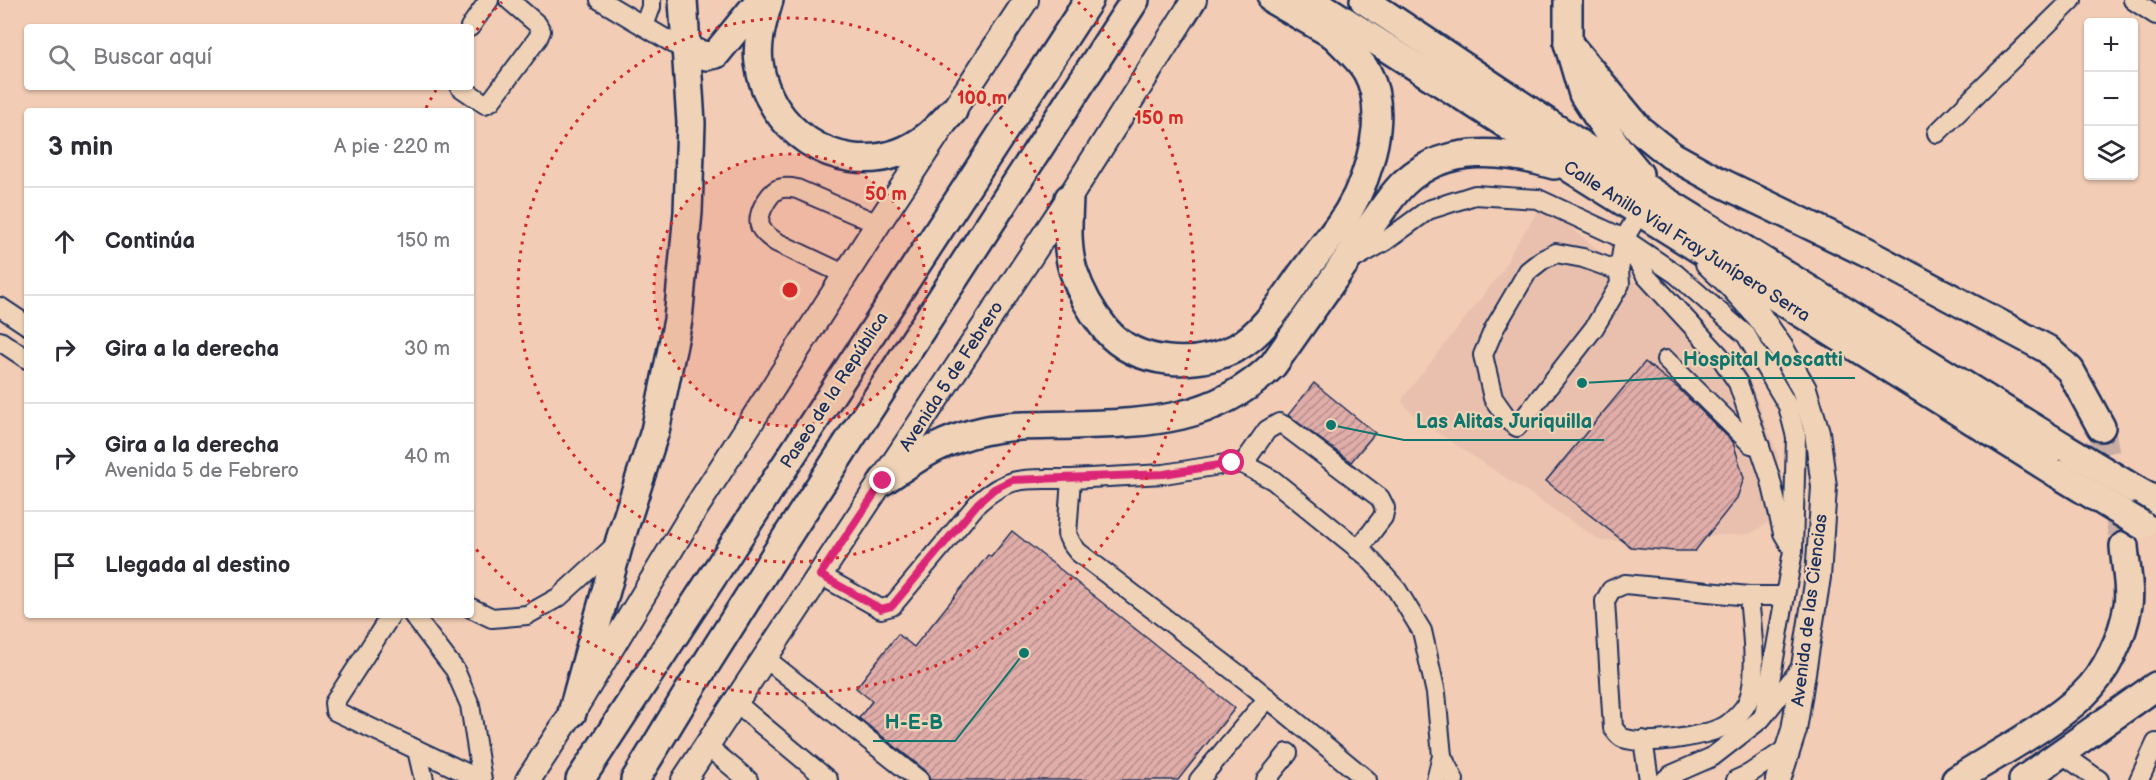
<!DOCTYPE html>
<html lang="es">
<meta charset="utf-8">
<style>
:root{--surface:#fff;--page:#f7f7f7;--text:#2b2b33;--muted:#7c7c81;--line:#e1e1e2}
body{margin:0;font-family:"Balsamiq Sans",sans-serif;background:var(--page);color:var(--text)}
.controls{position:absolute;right:18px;top:18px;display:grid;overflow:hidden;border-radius:6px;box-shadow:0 2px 4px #0004}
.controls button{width:54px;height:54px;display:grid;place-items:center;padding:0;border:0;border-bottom:2px solid var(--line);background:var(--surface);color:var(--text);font:30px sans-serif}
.stop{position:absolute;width:18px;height:18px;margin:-14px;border:4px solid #db2777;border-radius:50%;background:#fff}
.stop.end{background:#db2777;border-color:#fff;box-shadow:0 2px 6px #0008}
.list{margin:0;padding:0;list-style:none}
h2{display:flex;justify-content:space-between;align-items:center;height:78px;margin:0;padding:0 24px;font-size:26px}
h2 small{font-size:20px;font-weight:400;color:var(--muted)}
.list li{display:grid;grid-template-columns:39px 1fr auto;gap:18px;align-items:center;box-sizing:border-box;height:108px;padding:0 24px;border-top:2px solid var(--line)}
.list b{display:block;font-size:22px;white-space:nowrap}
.list p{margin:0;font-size:20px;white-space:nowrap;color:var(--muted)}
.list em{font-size:20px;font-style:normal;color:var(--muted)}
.icon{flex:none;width:33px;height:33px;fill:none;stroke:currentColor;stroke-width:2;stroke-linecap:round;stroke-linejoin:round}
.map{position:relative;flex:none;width:2156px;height:780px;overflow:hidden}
.search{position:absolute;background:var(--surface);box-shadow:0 2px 4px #0004;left:24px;top:24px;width:450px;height:66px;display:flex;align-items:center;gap:15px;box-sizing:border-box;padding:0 21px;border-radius:6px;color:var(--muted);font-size:22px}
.panel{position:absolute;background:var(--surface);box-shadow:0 2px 4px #0004;left:24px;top:108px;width:450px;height:510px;border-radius:6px}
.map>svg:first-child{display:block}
.built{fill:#e9c0ae}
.building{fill:url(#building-hatch);stroke:#1b2f5e;stroke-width:1.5}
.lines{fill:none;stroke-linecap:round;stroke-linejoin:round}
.highway-tunnel{stroke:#c7ada3;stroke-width:27;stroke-dasharray:27 14;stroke-linecap:butt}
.minor-casing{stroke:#1b2f5e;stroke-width:22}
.major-casing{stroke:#1b2f5e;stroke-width:28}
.highway-casing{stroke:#1b2f5e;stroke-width:32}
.minor{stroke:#f0d3b6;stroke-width:18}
.major{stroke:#f0d3b6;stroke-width:24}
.highway{stroke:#f0d3b6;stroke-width:27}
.highway-bridge-casing{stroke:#1b2f5e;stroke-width:32;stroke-linecap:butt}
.highway-bridge{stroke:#f0d3b6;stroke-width:27}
.route{stroke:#db2777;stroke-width:8}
.ring{fill:none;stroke:#d62828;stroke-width:3;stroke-dasharray:3 6}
.labels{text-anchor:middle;stroke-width:4.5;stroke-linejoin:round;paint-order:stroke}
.street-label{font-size:18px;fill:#1b2f5e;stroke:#f0d3b6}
.centre{fill:#d62828;stroke:#f0d3b6;stroke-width:3}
.ring-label{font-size:18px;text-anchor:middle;font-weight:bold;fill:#d62828;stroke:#f0d3b6;stroke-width:4.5;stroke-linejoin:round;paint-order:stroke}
.leader{fill:none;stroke:#0f766e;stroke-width:2}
.callout-dot{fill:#0f766e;stroke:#f0d3b6;stroke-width:2}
.callout-label{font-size:20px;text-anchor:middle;font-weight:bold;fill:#0f766e;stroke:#f0d3b6;stroke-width:4.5;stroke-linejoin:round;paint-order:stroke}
</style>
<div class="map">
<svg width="2156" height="780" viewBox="0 0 2156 780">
<defs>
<pattern id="building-hatch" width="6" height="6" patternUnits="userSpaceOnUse" patternTransform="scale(1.5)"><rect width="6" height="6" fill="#e0ada8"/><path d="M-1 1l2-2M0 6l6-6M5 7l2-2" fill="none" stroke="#b58d8c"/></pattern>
</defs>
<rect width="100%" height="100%" fill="#f2ccb4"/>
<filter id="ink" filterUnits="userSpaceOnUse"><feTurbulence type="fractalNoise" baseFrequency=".0167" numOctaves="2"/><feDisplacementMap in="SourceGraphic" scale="12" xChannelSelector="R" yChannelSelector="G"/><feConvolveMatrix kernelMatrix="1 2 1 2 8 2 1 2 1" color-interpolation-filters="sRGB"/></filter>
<g filter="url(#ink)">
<polygon class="built" points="1540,208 1557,216 1620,268 1670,315 1721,344 1746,371 1778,456 1779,516 1750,534 1601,541 1417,419 1402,402 1405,395 1503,270 1512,251"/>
<g class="building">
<polygon points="1645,362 1679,389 1733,442 1744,478 1737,498 1695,551 1674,551 1631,547 1546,481"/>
<polygon points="1314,383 1375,433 1351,462 1288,415"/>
<polygon points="1012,531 1235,708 1178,780 930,780 926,771 859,718 872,701 856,688 898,634 914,647 988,555 991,557"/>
</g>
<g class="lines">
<polyline class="highway-tunnel" points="2101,427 2124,546"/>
<g class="minor-casing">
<g id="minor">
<polyline points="600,0 686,51"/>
<polyline points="2133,0 2156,15"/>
<polyline points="644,26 651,7 651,0"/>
<polyline points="470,27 489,0"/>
<polyline points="460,87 485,104 491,101 538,38 541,31 537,24 509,0"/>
<polyline points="1937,133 2072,0"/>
<polyline points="1627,244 1646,276 1719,355 1738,383 1770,477 1783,533 1790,545"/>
<polyline points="1350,261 1384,242 1428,210 1475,195 1538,199 1624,239 1676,274 1746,335 1788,406 1796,437 1793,551 1764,715"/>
<polyline points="1619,271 1583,258 1556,253 1542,260 1528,271 1494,329 1483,355 1493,398 1510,422 1517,427 1594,328 1620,284 1619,271 1624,239 1640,212"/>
<path d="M846,275L776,242C760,231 755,225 763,207C772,190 778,185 797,189L878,224"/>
<polyline points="0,307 27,325"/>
<polyline points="0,341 27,359"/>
<polyline points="1666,360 1751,444 1760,446"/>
<polyline points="1243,464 1267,430 1279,423 1285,426 1380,498 1385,508 1383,517 1358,550"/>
<polyline points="1071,479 1164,474 1232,463 1243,464 1273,480 1368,557 1397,590 1422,631 1436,693 1442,756 1436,780"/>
<path d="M820,575L881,609L892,606L978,503C1011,473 1029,480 1071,479L1067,534L1071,543L1078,552L1247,681L1367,780"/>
<path d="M1749,596C1751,624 1759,676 1748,701C1745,709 1730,724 1723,727C1701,737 1645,746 1623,738C1618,736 1616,731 1613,728L1605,601L1611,590L1625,584L1749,596H1785"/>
<polyline points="471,608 492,618 527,615 559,597 619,542"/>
<polyline points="391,615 334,703 335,711 481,780"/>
<polyline points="413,615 455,670 470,705 482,780"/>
<polyline points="765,658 919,780"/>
<polyline points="736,703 828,780"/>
<polyline points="1643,740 1649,780"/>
<polyline points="707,746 748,780"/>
<polyline points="417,750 424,780"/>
<polyline points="2061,753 2099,780"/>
<polyline points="1442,756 1454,780"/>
<polyline points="1199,780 1268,698"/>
<polyline points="1266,780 1288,753"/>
<polyline points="1665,780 1671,775 1712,757 1761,719 1804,664"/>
<polyline points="1736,780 1749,774 1789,747"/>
<polyline points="2139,780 2156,743"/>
</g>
</g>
<g class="major-casing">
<g id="major">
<polyline points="1708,263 1729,283 1759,316 1781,348 1804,389 1817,432 1824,487 1818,577 1794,730 1778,780"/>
<polyline points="528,780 572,713 694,511 878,224 1026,0"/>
<polyline points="684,780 1069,198 1194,0"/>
</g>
</g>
<g class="highway-casing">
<g id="highway">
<path d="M769,0C763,20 756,42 759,63C768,129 834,175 898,153C921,145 937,129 953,111"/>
<polyline points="1273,0 1348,43"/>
<polyline points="1312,0 1504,123 1573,170 2058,474"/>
<polyline points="1364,0 1656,195 2066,448"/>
<polyline points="1568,0 1568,43 1583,94 1619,150 1639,174"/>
<polyline points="1568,43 1640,130 1671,155 1718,181 1865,252 2047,349 2070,370 2101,427"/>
<polyline points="686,51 707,56 716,54 760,0"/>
<path d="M1069,198C1068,221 1066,247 1073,270C1080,291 1092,313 1106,330C1137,366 1196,368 1236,348C1265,332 1283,300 1302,274C1317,253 1335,233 1348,212C1370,175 1389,112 1367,72C1359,58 1345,47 1334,35"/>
<path d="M883,481C917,458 941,440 983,431C1014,424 1044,426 1074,425C1150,423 1216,421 1273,365L1384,207C1390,199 1397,189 1405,182C1447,144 1504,150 1554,165"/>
<polyline points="2134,489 2156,501"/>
<polyline points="572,713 620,540 655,431 678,320 688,212 691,123 683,0"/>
<polyline points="580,780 1089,0"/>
<polyline points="635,780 689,691 784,541 1135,0"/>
<path d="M1956,780C1998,753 2046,729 2083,695C2106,673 2123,637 2128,605C2131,589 2125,563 2124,546"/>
<polyline points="2023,780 2156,686"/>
</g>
</g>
<use href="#minor" class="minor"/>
<use href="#major" class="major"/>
<use href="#highway" class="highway"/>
<g class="highway-bridge-casing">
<g id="highway-bridge">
<polyline points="2066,448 2134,489"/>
<polyline points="2058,474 2142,525"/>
</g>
</g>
<use href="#highway-bridge" class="highway-bridge"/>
</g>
</g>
<g class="lines" filter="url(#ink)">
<polyline class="route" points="883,481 820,575 881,609 892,606 978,503 994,489 1012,480 1164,474 1232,463"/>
</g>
<circle cx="790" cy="290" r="136" fill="#d62828" fill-opacity=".12"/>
<g class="ring">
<circle cx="790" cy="290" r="136"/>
<circle cx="790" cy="290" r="272"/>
<path d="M426 108A407 407 0 0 1 436 90M471 37A407 407 0 0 1 502 2M1078 2A407 407 0 1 1 471 543"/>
</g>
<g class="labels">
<g class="street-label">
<text transform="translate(1687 241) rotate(32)" y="6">Calle Anillo Vial Fray Junípero Serra</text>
<text transform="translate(951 376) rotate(-57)" y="6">Avenida 5 de Febrero</text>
<text transform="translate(834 390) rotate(-57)" y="6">Paseo de la República</text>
<text transform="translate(1809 610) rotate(-83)" y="6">Avenida de las Ciencias</text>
</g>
</g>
<circle cx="790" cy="290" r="9" class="centre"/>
<g class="ring-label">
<text x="982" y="104">100 m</text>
<text x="1159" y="124">150 m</text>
<text x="886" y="200">50 m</text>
</g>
<path class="leader" d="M1582 383L1671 378H1855M1331 425L1404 440H1604M1024 653L955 741H873"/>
<g class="callout-dot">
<circle cx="1582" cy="383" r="6"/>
<circle cx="1331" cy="425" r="6"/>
<circle cx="1024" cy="653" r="6"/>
</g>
<g class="callout-label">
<text x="1763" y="366">Hospital Moscatti</text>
<text x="1504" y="428">Las Alitas Juriquilla</text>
<text x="914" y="729">H-E-B</text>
</g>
</svg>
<div class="controls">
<button>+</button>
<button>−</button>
<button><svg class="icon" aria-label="layers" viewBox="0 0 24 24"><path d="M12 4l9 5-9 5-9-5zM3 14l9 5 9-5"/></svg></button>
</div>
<div class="stop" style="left:1232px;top:463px"></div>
<div class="stop end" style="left:883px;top:481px"></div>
<div class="search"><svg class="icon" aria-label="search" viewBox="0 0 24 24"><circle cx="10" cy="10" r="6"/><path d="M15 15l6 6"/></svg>Buscar aquí</div>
<section class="panel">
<h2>3 min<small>A pie · 220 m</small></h2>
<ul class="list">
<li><svg class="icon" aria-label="ahead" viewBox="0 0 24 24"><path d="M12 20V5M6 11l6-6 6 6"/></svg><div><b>Continúa</b></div><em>150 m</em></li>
<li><svg class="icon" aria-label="right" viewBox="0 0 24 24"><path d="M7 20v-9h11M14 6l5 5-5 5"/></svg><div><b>Gira a la derecha</b></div><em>30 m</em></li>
<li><svg class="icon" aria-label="right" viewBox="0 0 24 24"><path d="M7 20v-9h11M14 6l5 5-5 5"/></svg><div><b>Gira a la derecha</b><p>Avenida 5 de Febrero</p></div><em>40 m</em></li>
<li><svg class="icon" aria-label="arrive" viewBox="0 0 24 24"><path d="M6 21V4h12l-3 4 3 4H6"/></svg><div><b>Llegada al destino</b></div></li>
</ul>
</section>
</div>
